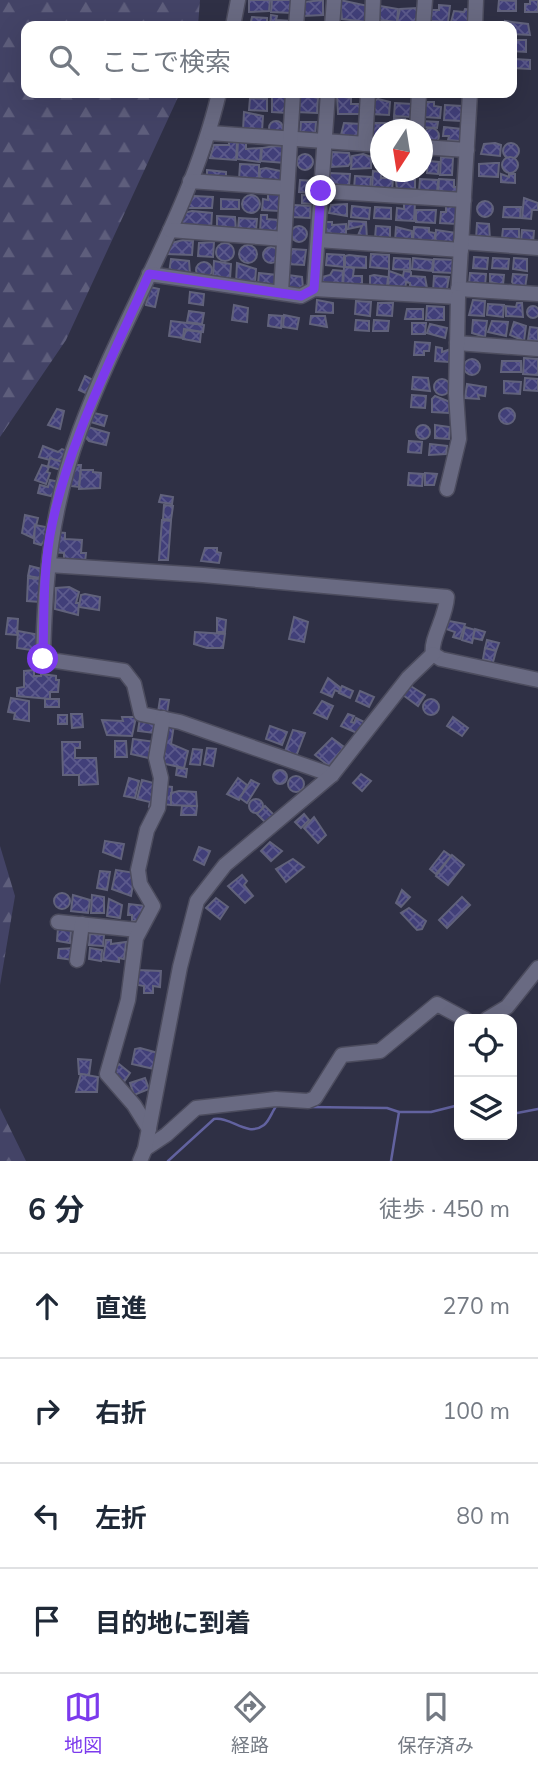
<!DOCTYPE html>
<html lang="ja">
<meta charset="utf-8">
<style>
:root{--surface:#fff;--page:#f2f2f3;--text:#1f2937;--muted:#747a83;--line:#e0e1e3;--accent:#7c3aed}
body{margin:0;font-family:Mulish,"Noto Sans JP",sans-serif;background:var(--page);color:var(--text)}
.controls{position:absolute;right:21px;bottom:21px;display:grid;overflow:hidden;border-radius:14px;box-shadow:0 7px 28px #0002}
.controls button{width:63px;height:63px;display:grid;place-items:center;padding:0;border:0;border-bottom:2px solid var(--line);background:var(--surface);color:var(--text);font:35px sans-serif}
.compass{position:absolute;left:370px;top:119px;width:63px;height:63px;border-radius:50%;background:var(--surface);box-shadow:0 7px 28px #0002;rotate:192deg}
.stop{position:absolute;width:21px;height:21px;margin:-16px;border:5px solid #7c3aed;border-radius:50%;background:#fff}
.stop.end{background:#7c3aed;border-color:#fff;box-shadow:0 2px 7px #0008}
.list{margin:0;padding:0;list-style:none}
h2{display:flex;justify-content:space-between;align-items:center;height:91px;margin:0;padding:0 28px;font-size:30px}
h2 small{font-size:23px;font-weight:400;color:var(--muted)}
.list li{display:grid;grid-template-columns:46px 1fr auto;gap:21px;align-items:center;box-sizing:border-box;height:105px;padding:0 28px;border-top:2px solid var(--line)}
.list b{display:block;font-size:26px;white-space:nowrap}
.list em{font-size:23px;font-style:normal;color:var(--muted)}
.icon{flex:none;width:38px;height:38px;fill:none;stroke:currentColor;stroke-width:2;stroke-linecap:round;stroke-linejoin:round}
.map{position:relative;flex:none;width:538px;height:1161px;overflow:hidden}
.search{position:absolute;background:var(--surface);box-shadow:0 7px 28px #0002;left:21px;right:21px;top:21px;height:77px;display:flex;align-items:center;gap:18px;box-sizing:border-box;padding:0 24px;border-radius:14px;color:var(--muted);font-size:26px}
.sheet{height:511px;background:var(--surface)}
nav{display:flex;justify-content:space-around;align-items:center;box-sizing:border-box;height:98px;border-top:2px solid var(--line);background:var(--surface);font-size:19px;color:var(--muted)}
nav a{display:grid;justify-items:center;gap:4px}
nav .on{color:var(--accent)}
.map>svg:first-child{display:block}
.forest{fill:url(#forest-firs)}
.lines{fill:none;stroke-linecap:round;stroke-linejoin:round}
.stream{stroke:#62629f;stroke-width:2.5}
.building{fill:url(#building-cross-hatch);stroke:#61627b;stroke-width:2}
.minor-casing{stroke:#4c4c5e;stroke-width:17}
.minor{stroke:#696a82;stroke-width:14}
.route{stroke:#7c3aed;stroke-width:9}
</style>
<div class="map">
<svg width="538" height="1161" viewBox="0 0 538 1161">
<defs>
<pattern id="forest-firs" width="22" height="20" patternUnits="userSpaceOnUse" patternTransform="scale(1.75)"><rect width="22" height="20" fill="#434366"/><path d="M5 1l3.5 6h-7zM16 11l3.5 6h-7z" fill="#5e5e7c"/></pattern>
<pattern id="building-cross-hatch" width="8" height="8" patternUnits="userSpaceOnUse" patternTransform="scale(1.75)"><rect width="8" height="8" fill="#413f79"/><path d="M0 0l8 8M0 8l8-8" fill="none" stroke="#5c5a8c"/></pattern>
</defs>
<rect width="100%" height="100%" fill="#2f3045"/>
<g class="forest">
<polygon points="0,0 200,0 198,26 26,26 26,93 180,93 66,340 0,437"/>
<polygon points="0,846 15,896 0,985"/>
<polygon points="0,1107 0,1108 26,1161 0,1161"/>
</g>
<g class="lines">
<g class="stream">
<polyline points="308,1107 387,1108 399,1112"/>
<polyline points="512,1114 538,1109"/>
<path d="M168,1161L214,1119C231,1116 247,1138 264,1125C270,1120 272,1111 277,1105"/>
<polyline points="391,1161 399,1112 431,1112 459,1105"/>
</g>
</g>
<g class="building">
<polygon points="249,0 270,0 269,11 249,12"/>
<polygon points="272,0 293,0 292,13 271,12"/>
<polygon points="323,0 323,15 303,16 304,2"/>
<polygon points="340,0 368,6 367,22 342,19"/>
<polygon points="499,0 516,1 516,11 498,11"/>
<polygon points="530,0 538,0 538,12 525,12 525,4 530,4"/>
<polygon points="439,5 450,6 448,22 430,21 431,10 439,10"/>
<polygon points="380,6 398,9 397,22 379,20"/>
<polygon points="417,8 418,22 397,22 400,9"/>
<polygon points="465,9 472,10 471,26 450,26 454,11 464,12"/>
<polygon points="271,15 277,16 276,20 292,21 292,26 270,26"/>
<polygon points="252,17 267,18 267,26 250,26"/>
<polygon points="505,21 528,24 530,35 512,34 512,26 505,26"/>
<polygon points="512,40 526,40 526,52 512,51"/>
<polygon points="514,59 530,60 530,69 513,68"/>
<polygon points="272,93 285,96 287,113 272,112"/>
<polygon points="299,94 318,98 317,113 296,112"/>
<polygon points="337,96 351,98 351,104 360,104 362,114 338,114"/>
<polygon points="250,98 267,99 267,111 249,110"/>
<polygon points="378,99 390,102 389,115 370,114 371,101"/>
<polygon points="424,102 434,102 434,106 441,107 440,118 424,117"/>
<polygon points="395,103 412,104 411,117 394,116"/>
<polygon points="445,105 462,106 461,121 444,120"/>
<polygon points="244,112 263,116 262,131 243,130"/>
<polygon points="394,118 405,119 403,127 413,126 412,130 393,130"/>
<polygon points="422,121 438,122 437,128 421,127"/>
<circle cx="276" cy="128" r="7"/>
<polygon points="301,122 316,122 315,135 300,134"/>
<polygon points="344,123 361,124 359,138 341,135"/>
<polygon points="375,123 388,123 389,130 380,130 380,137 371,137 371,125"/>
<polygon points="444,127 461,129 460,141 448,140 449,136 443,136"/>
<circle cx="431" cy="136" r="8"/>
<polygon points="238,141 246,142 246,149 261,148 260,162 237,159"/>
<polygon points="229,142 237,142 236,160 210,158 214,145 229,145"/>
<polygon points="495,143 501,145 500,156 481,154 484,144"/>
<circle cx="511" cy="151" r="8"/>
<polygon points="275,146 286,147 285,163 261,161 262,148"/>
<polygon points="332,152 349,153 351,162 348,166 331,167"/>
<circle cx="305" cy="162" r="8"/>
<polygon points="363,154 371,157 371,168 351,169 352,156"/>
<polygon points="441,157 453,158 452,175 440,175"/>
<circle cx="510" cy="165" r="8"/>
<polygon points="428,161 439,162 438,174 427,173"/>
<polygon points="495,163 499,163 498,177 479,176 479,164"/>
<polygon points="240,164 259,165 259,179 239,180"/>
<polygon points="266,168 281,171 281,183 259,184 260,169"/>
<polygon points="207,170 226,172 226,181 207,179"/>
<polygon points="373,171 381,172 381,178 393,178 392,191 372,191"/>
<polygon points="395,172 404,172 405,179 415,180 415,191 397,190"/>
<polygon points="329,173 350,174 349,186 328,184"/>
<polygon points="501,174 509,177 509,174 515,174 515,183 501,182"/>
<polygon points="355,176 371,177 370,190 354,189"/>
<polygon points="420,179 438,180 437,193 419,192"/>
<polygon points="439,179 454,180 454,187 460,187 459,194 438,195"/>
<polygon points="300,180 313,181 312,193 299,192"/>
<polygon points="268,193 281,193 280,211 262,210 263,199 268,200"/>
<polygon points="302,195 312,196 311,204 302,203"/>
<circle cx="251" cy="204" r="9"/>
<polygon points="194,196 213,197 212,208 185,208 190,197"/>
<polygon points="524,198 538,203 538,210 532,210 531,219 522,218"/>
<polygon points="221,199 239,200 239,209 221,209"/>
<polygon points="404,201 415,202 414,221 396,220 397,208 404,209"/>
<circle cx="485" cy="209" r="8"/>
<polygon points="347,204 347,216 329,213 331,205"/>
<polygon points="293,205 311,206 310,218 292,217"/>
<polygon points="352,206 370,208 369,219 351,217"/>
<polygon points="446,206 458,206 457,224 440,223 441,212 446,212"/>
<polygon points="375,207 391,208 391,219 374,218"/>
<polygon points="504,207 521,207 520,218 503,217"/>
<polygon points="416,210 436,210 435,223 416,222"/>
<polygon points="192,211 212,213 211,229 181,227 183,213"/>
<polygon points="261,215 267,215 267,219 278,220 278,233 260,232"/>
<polygon points="217,216 235,217 236,231 217,229"/>
<polygon points="239,218 257,219 256,230 238,229"/>
<polygon points="349,221 366,222 367,239 357,238 362,226 348,229"/>
<polygon points="326,222 332,222 332,225 346,224 346,238 325,236"/>
<polygon points="477,223 489,224 490,240 476,239"/>
<circle cx="299" cy="234" r="8"/>
<polygon points="376,226 390,227 390,241 375,238"/>
<polygon points="396,227 412,231 412,241 395,241"/>
<polygon points="414,227 429,228 429,232 435,233 435,244 413,242"/>
<polygon points="503,229 519,229 519,243 502,238"/>
<polygon points="436,230 457,233 454,245 435,244"/>
<polygon points="522,230 534,231 533,243 521,242"/>
<polygon points="183,240 193,241 192,255 167,254 171,243"/>
<polygon points="214,242 213,257 198,256 199,243"/>
<circle cx="225" cy="252" r="9"/>
<circle cx="248" cy="254" r="9"/>
<circle cx="271" cy="255" r="8"/>
<polygon points="292,249 306,250 304,265 287,264"/>
<polygon points="327,254 344,255 344,267 326,265"/>
<polygon points="371,254 389,255 389,269 370,267"/>
<polygon points="349,255 366,257 366,268 345,267 345,256"/>
<polygon points="474,257 488,258 487,269 473,268"/>
<polygon points="394,258 410,259 410,270 393,269"/>
<polygon points="413,258 433,260 432,271 412,269"/>
<polygon points="493,258 509,259 508,269 492,268"/>
<polygon points="514,258 527,259 527,271 513,269"/>
<polygon points="171,259 189,261 190,274 169,273"/>
<polygon points="434,259 454,260 454,273 433,272"/>
<polygon points="214,261 231,264 230,279 213,278"/>
<circle cx="204" cy="270" r="8"/>
<polygon points="237,263 256,269 255,282 236,283"/>
<polygon points="344,267 354,268 353,276 362,276 362,287 343,289"/>
<polygon points="333,270 343,271 342,289 322,284 322,277 330,275"/>
<polygon points="389,271 403,276 404,271 411,272 411,276 425,277 427,288 410,292 410,283 406,282 405,291 388,291"/>
<polygon points="259,273 277,275 275,287 258,284"/>
<polygon points="470,273 486,274 485,286 469,284"/>
<polygon points="490,274 504,275 503,285 490,282"/>
<polygon points="513,274 527,275 525,288 517,289 512,282"/>
<polygon points="288,275 302,277 303,288 285,288"/>
<polygon points="374,275 388,277 387,286 370,289 370,276"/>
<polygon points="434,276 449,277 446,294 433,291"/>
<polygon points="150,287 159,289 155,307 146,305"/>
<polygon points="190,292 204,294 203,305 189,303"/>
<polygon points="317,300 333,303 333,313 316,312"/>
<polygon points="473,300 485,301 484,316 469,315"/>
<polygon points="356,301 371,302 370,316 355,314"/>
<polygon points="378,303 393,303 392,316 377,315"/>
<polygon points="517,303 522,303 523,317 506,316 506,306 516,307"/>
<polygon points="488,304 504,305 503,317 487,315"/>
<polygon points="234,305 248,308 247,322 232,320"/>
<circle cx="533" cy="312" r="6"/>
<polygon points="427,306 444,307 444,320 426,320"/>
<polygon points="407,309 423,309 423,319 405,319"/>
<polygon points="189,311 204,313 202,324 187,322"/>
<polygon points="269,315 282,316 281,328 268,326"/>
<polygon points="284,315 299,318 297,329 283,327"/>
<polygon points="311,316 325,316 327,327 310,324"/>
<polygon points="356,320 369,321 369,331 355,330"/>
<polygon points="374,320 389,321 388,331 373,331"/>
<polygon points="473,320 487,321 485,337 472,333"/>
<polygon points="171,321 204,325 203,332 184,329 183,338 169,336"/>
<polygon points="492,321 508,322 506,336 488,332"/>
<polygon points="514,322 526,326 524,341 510,335"/>
<polygon points="412,323 426,323 425,334 412,334"/>
<polygon points="430,324 447,328 445,338 427,333"/>
<polygon points="530,327 538,328 538,341 528,340"/>
<polygon points="186,330 201,332 200,342 183,339"/>
<polygon points="415,342 430,343 429,351 424,351 424,355 414,355"/>
<polygon points="436,347 442,348 442,352 451,349 449,362 435,361"/>
<polygon points="524,358 538,359 538,375 523,374"/>
<circle cx="472" cy="367" r="8"/>
<polygon points="502,361 521,361 521,372 501,372"/>
<polygon points="85,376 93,380 92,396 79,390"/>
<polygon points="413,377 428,378 430,391 412,389"/>
<polygon points="525,378 538,379 538,391 524,390"/>
<circle cx="442" cy="387" r="8"/>
<polygon points="504,381 521,382 520,394 504,393"/>
<polygon points="467,384 486,387 485,396 478,395 479,399 465,398"/>
<polygon points="412,395 426,396 425,408 411,407"/>
<polygon points="435,396 450,402 449,413 432,412 432,399"/>
<circle cx="507" cy="416" r="8"/>
<polygon points="57,409 64,411 60,429 48,425"/>
<polygon points="94,413 107,416 104,426 91,422"/>
<polygon points="435,425 450,427 449,439 435,438"/>
<circle cx="423" cy="432" r="7"/>
<polygon points="88,427 109,433 106,445 89,441 85,437"/>
<polygon points="409,441 422,442 421,453 408,452"/>
<polygon points="430,444 447,446 446,454 429,455"/>
<polygon points="43,446 58,452 62,449 73,453 68,464 50,460 39,457"/>
<polygon points="50,458 69,464 67,472 48,466"/>
<polygon points="42,465 49,467 47,472 50,473 46,484 35,480"/>
<polygon points="75,465 81,465 79,487 70,486"/>
<polygon points="81,470 93,470 93,472 101,473 100,488 79,489"/>
<polygon points="409,473 423,474 422,486 408,485"/>
<polygon points="425,473 437,474 434,485 425,485"/>
<polygon points="50,480 64,483 59,498 38,493 40,485 48,487"/>
<polygon points="161,495 173,497 172,504 159,502"/>
<polygon points="164,505 173,506 171,520 163,519"/>
<polygon points="25,515 38,518 33,538 22,533"/>
<polygon points="162,520 171,521 168,560 159,560"/>
<polygon points="35,525 51,528 49,547 44,546 44,541 41,545 34,543"/>
<polygon points="55,532 65,533 65,539 82,540 81,553 86,553 85,562 64,561 64,553 53,552"/>
<polygon points="205,548 217,548 217,552 221,553 219,563 201,561"/>
<polygon points="30,566 42,569 40,578 28,576"/>
<polygon points="28,578 42,579 40,602 27,601"/>
<polygon points="69,587 79,592 76,603 79,603 78,615 55,609 56,588"/>
<polygon points="85,594 100,597 99,610 79,607 81,595"/>
<polygon points="294,617 308,622 304,642 289,639"/>
<polygon points="8,618 18,619 17,635 6,634"/>
<polygon points="217,618 226,620 225,632 217,632"/>
<polygon points="449,621 465,624 460,639 453,637 455,632 446,629"/>
<polygon points="465,627 475,630 472,643 462,640"/>
<polygon points="475,629 485,632 482,640 473,638"/>
<polygon points="18,631 40,635 39,651 17,648"/>
<polygon points="195,632 225,634 223,648 207,648 194,644"/>
<polygon points="487,640 499,643 496,651 485,648"/>
<polygon points="485,648 496,651 492,666 489,665 490,661 483,659"/>
<polygon points="24,671 34,670 34,676 41,676 41,674 56,676 56,680 59,680 58,692 50,692 50,699 17,696 17,688 24,687"/>
<polygon points="328,678 341,688 339,692 335,690 332,697 321,692"/>
<polygon points="409,685 425,695 418,706 403,695"/>
<polygon points="342,686 353,691 350,698 339,693"/>
<polygon points="360,691 374,697 369,707 356,701"/>
<polygon points="11,698 29,701 29,721 14,719 15,713 8,712"/>
<rect x="45" y="699" width="14" height="8"/>
<polygon points="160,699 169,700 167,713 158,712"/>
<circle cx="431" cy="707" r="8"/>
<polygon points="322,701 333,706 327,719 314,713"/>
<polygon points="71,714 82,714 83,727 72,728"/>
<polygon points="348,714 354,716 351,722 354,723 356,718 364,722 357,733 341,726"/>
<rect x="58" y="715" width="9" height="9"/>
<polygon points="122,717 136,717 132,736 107,735 102,720 123,721"/>
<polygon points="453,717 468,728 462,736 447,726"/>
<polygon points="140,718 158,721 154,733 138,731"/>
<polygon points="164,724 174,725 171,744 188,751 184,768 161,763"/>
<polygon points="270,726 287,732 282,745 266,739"/>
<polygon points="293,730 305,733 295,759 284,754"/>
<polygon points="332,738 344,747 329,766 315,755"/>
<polygon points="133,739 156,742 153,759 131,754"/>
<polygon points="115,741 126,741 127,757 115,757"/>
<polygon points="62,742 80,742 80,748 75,748 75,758 96,758 98,784 79,785 79,775 63,775"/>
<polygon points="207,748 216,749 213,766 204,764"/>
<polygon points="193,749 202,750 200,765 190,764"/>
<polygon points="177,768 187,769 186,777 176,775"/>
<circle cx="280" cy="777" r="7"/>
<polygon points="361,774 371,781 362,791 353,783"/>
<circle cx="296" cy="784" r="8"/>
<polygon points="129,778 139,781 135,798 124,796"/>
<polygon points="238,778 247,785 239,800 227,794"/>
<polygon points="142,780 157,784 154,809 149,807 150,802 137,799"/>
<polygon points="251,780 259,784 247,803 240,798"/>
<polygon points="163,786 172,787 171,805 162,804"/>
<polygon points="179,791 196,792 197,806 171,805 171,793"/>
<circle cx="256" cy="806" r="7"/>
<polygon points="182,806 197,806 196,815 181,815"/>
<polygon points="265,806 274,815 267,824 257,814"/>
<polygon points="304,814 309,820 301,828 295,822"/>
<polygon points="314,817 326,835 318,843 304,828"/>
<polygon points="105,841 124,844 121,859 103,852"/>
<polygon points="270,842 282,851 271,861 261,851"/>
<polygon points="199,847 210,851 204,865 194,860"/>
<polygon points="444,851 451,856 436,874 430,869"/>
<polygon points="452,855 464,865 448,885 436,876"/>
<polygon points="293,859 304,867 286,882 276,869"/>
<polygon points="116,870 135,873 131,896 112,889"/>
<polygon points="100,871 110,872 107,890 97,888"/>
<polygon points="242,875 247,881 244,885 253,896 245,903 228,886"/>
<polygon points="402,890 410,897 401,907 396,903"/>
<circle cx="62" cy="901" r="8"/>
<polygon points="73,895 90,900 88,913 71,911"/>
<polygon points="92,895 104,897 104,913 91,913"/>
<polygon points="462,897 470,905 447,928 439,920"/>
<polygon points="216,898 228,907 220,919 206,908"/>
<polygon points="109,899 122,905 120,918 107,916"/>
<polygon points="129,904 146,906 138,921 132,921 132,915 128,915"/>
<polygon points="409,908 426,921 422,929 417,930 401,913"/>
<polygon points="58,928 71,930 70,943 57,941"/>
<polygon points="90,934 104,935 103,946 89,945"/>
<polygon points="106,940 111,940 111,944 126,942 124,959 119,958 119,962 103,960"/>
<polygon points="75,948 73,960 58,958 59,949"/>
<polygon points="90,948 102,950 101,961 89,959"/>
<polygon points="137,970 161,971 160,987 153,986 153,993 144,993 144,986 138,985"/>
<polygon points="140,1048 158,1053 154,1069 132,1064 135,1049"/>
<polygon points="78,1059 91,1060 89,1075 79,1074"/>
<polygon points="119,1064 130,1073 122,1085 111,1073"/>
<polygon points="81,1074 98,1077 97,1092 76,1092"/>
<polygon points="145,1078 149,1089 134,1095 130,1083"/>
</g>
<g class="lines">
<g class="minor-casing">
<g id="minor">
<polyline points="233,26 238,0"/>
<polyline points="296,26 298,0"/>
<polyline points="332,26 334,0"/>
<polyline points="372,26 373,0"/>
<polyline points="423,26 425,0"/>
<polyline points="475,26 476,0"/>
<path d="M219,93C191,212 122,316 80,430C51,509 45,576 43,659L124,671L134,684L141,714L180,722L332,775"/>
<polyline points="417,130 419,93"/>
<polyline points="210,133 380,145"/>
<polyline points="365,144 368,93"/>
<polyline points="422,147 467,150"/>
<polyline points="190,181 287,188"/>
<polyline points="321,191 464,200"/>
<polyline points="170,230 284,239"/>
<polyline points="318,240 461,250"/>
<polyline points="461,242 538,248"/>
<polyline points="149,274 301,296 314,289 458,297 470,93"/>
<polyline points="314,289 328,93"/>
<polyline points="458,289 538,294"/>
<polyline points="281,292 293,93"/>
<polyline points="457,343 538,349"/>
<polyline points="447,489 459,439 456,394 458,297"/>
<path d="M49,565L203,575L447,597C446,618 430,639 433,654"/>
<polyline points="433,654 441,659 538,680"/>
<polyline points="58,922 138,930"/>
<polyline points="77,960 82,924"/>
<polyline points="487,1019 507,1007 538,968"/>
<polyline points="149,1129 134,1105 107,1074 128,1000 136,938 153,906 140,884 138,870 147,830 158,808 161,778 156,758 163,718"/>
<polyline points="145,1149 166,1135 196,1108 276,1099 308,1101 315,1098 342,1055 380,1051 437,1004 465,1019"/>
<polyline points="140,1161 145,1149 180,967 197,901 225,865 332,775 408,678 433,654"/>
</g>
</g>
<use href="#minor" class="minor"/>
</g>
<g class="lines">
<path class="route" d="M43,659C44,618 43,576 50,535C67,443 112,359 149,274L301,296L314,289L321,191"/>
</g>
</svg>
<div class="controls">
<button><svg class="icon" aria-label="locate" viewBox="0 0 24 24"><circle cx="12" cy="12" r="6"/><path d="M12 2v4M12 18v4M2 12h4M18 12h4"/></svg></button>
<button><svg class="icon" aria-label="layers" viewBox="0 0 24 24"><path d="M12 4l9 5-9 5-9-5zM3 14l9 5 9-5"/></svg></button>
</div>
<svg class="compass" viewBox="-18 -18 36 36"><path d="M0-13l5 13h-10z" fill="#e53935"/><path d="M0 13l5-13h-10z" fill="#747a83"/></svg>
<div class="stop" style="left:43px;top:659px"></div>
<div class="stop end" style="left:321px;top:191px"></div>
<div class="search"><svg class="icon" aria-label="search" viewBox="0 0 24 24"><circle cx="10" cy="10" r="6"/><path d="M15 15l6 6"/></svg>ここで検索</div>
</div>
<section class="sheet">
<h2>6 分<small>徒歩 · 450 m</small></h2>
<ul class="list">
<li><svg class="icon" aria-label="ahead" viewBox="0 0 24 24"><path d="M12 20V5M6 11l6-6 6 6"/></svg><div><b>直進</b></div><em>270 m</em></li>
<li><svg class="icon" aria-label="right" viewBox="0 0 24 24"><path d="M7 20v-9h11M14 6l5 5-5 5"/></svg><div><b>右折</b></div><em>100 m</em></li>
<li><svg class="icon" aria-label="left" viewBox="0 0 24 24"><path d="M17 20v-9H6M10 6l-5 5 5 5"/></svg><div><b>左折</b></div><em>80 m</em></li>
<li><svg class="icon" aria-label="arrive" viewBox="0 0 24 24"><path d="M6 21V4h12l-3 4 3 4H6"/></svg><div><b>目的地に到着</b></div></li>
</ul>
</section>
<nav>
<a class="on"><svg class="icon" aria-label="map" viewBox="0 0 24 24"><path d="M3 6l6-2 6 2 6-2v14l-6 2-6-2-6 2zM9 4v14M15 6v14"/></svg>地図</a>
<a><svg class="icon" aria-label="directions" viewBox="0 0 24 24"><path d="M12 3l9 9-9 9-9-9zM9 14v-3h6M13 9l2 2-2 2"/></svg>経路</a>
<a><svg class="icon" aria-label="saved" viewBox="0 0 24 24"><path d="M7 4h10v16l-5-4-5 4z"/></svg>保存済み</a>
</nav>
